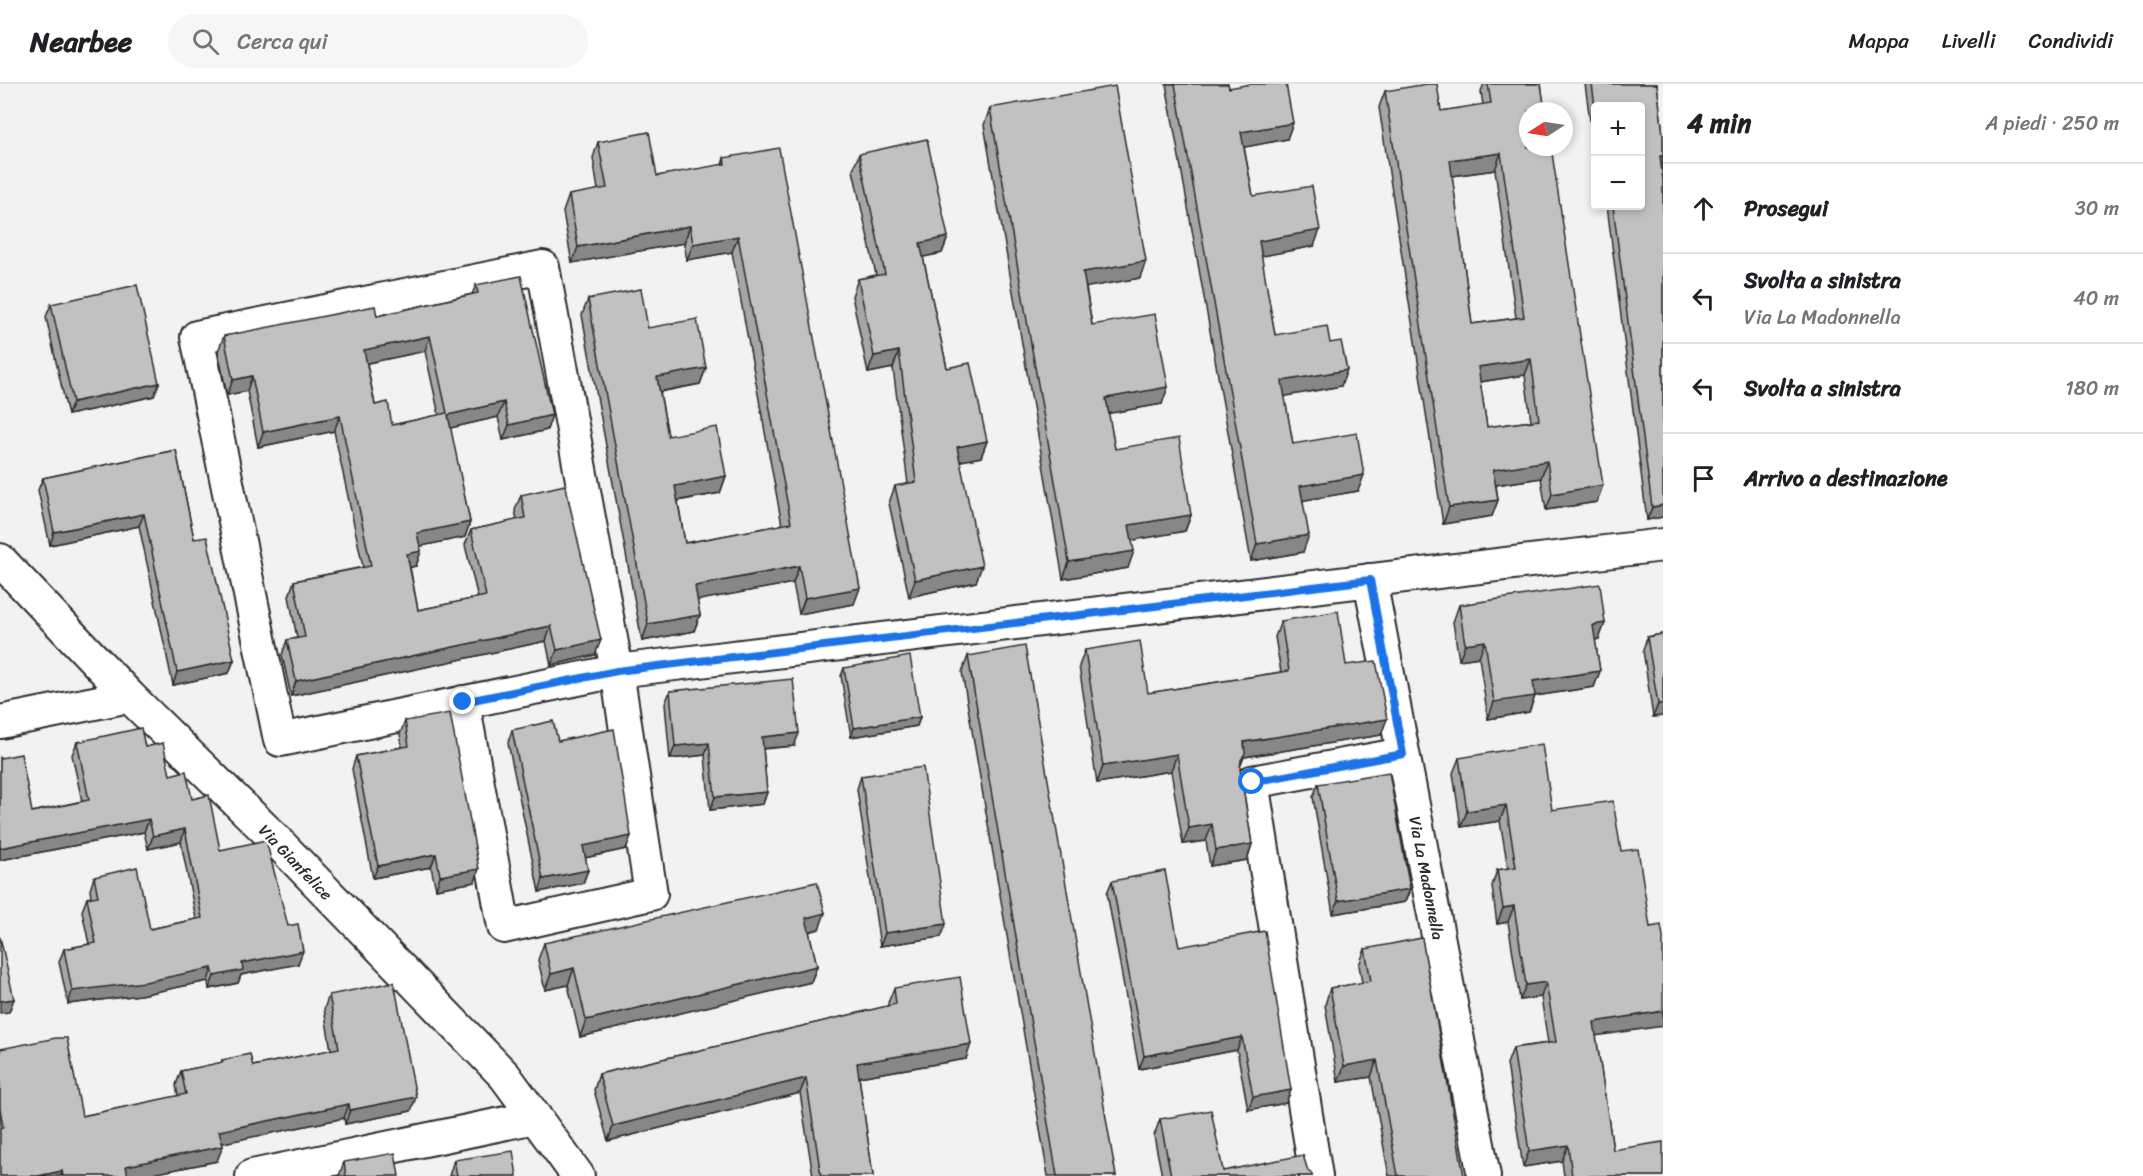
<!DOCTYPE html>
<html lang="it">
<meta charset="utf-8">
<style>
:root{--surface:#fff;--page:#f6f6f6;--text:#202124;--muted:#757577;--line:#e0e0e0}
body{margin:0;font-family:Sriracha,sans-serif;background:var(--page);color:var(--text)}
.controls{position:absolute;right:18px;top:18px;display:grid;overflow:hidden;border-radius:6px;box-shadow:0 3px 9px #0003}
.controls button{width:54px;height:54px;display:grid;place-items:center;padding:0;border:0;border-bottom:2px solid var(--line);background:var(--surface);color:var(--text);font:30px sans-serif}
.compass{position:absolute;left:1519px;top:18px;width:54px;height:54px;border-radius:50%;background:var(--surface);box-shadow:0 3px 9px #0003;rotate:258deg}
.stop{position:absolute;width:18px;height:18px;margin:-14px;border:4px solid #1a73e8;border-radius:50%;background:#fff}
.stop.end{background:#1a73e8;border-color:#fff;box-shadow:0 2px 6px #0008}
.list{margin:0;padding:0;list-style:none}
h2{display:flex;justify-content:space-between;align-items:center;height:78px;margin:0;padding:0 24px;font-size:26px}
h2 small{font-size:20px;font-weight:400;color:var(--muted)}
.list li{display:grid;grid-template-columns:39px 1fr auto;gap:18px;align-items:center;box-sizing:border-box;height:90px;padding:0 24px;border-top:2px solid var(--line)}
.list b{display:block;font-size:22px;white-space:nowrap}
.list p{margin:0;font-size:20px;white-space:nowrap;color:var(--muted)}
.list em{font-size:20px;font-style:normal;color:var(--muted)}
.icon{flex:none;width:33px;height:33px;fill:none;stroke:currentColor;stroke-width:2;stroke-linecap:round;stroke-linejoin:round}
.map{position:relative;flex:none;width:1663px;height:1092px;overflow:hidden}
header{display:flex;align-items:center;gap:36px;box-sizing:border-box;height:84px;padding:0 30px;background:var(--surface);border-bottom:2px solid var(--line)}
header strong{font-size:28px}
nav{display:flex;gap:33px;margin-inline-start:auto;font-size:21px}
.search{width:420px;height:54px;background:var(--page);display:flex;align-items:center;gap:15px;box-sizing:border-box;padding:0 21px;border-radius:33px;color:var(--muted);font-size:22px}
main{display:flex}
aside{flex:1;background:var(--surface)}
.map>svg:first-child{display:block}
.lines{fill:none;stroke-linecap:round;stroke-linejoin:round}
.street-casing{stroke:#2b2b2b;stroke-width:36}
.street{stroke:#fff;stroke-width:32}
.wall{fill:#a6a6a6;stroke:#2b2b2b;stroke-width:1.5;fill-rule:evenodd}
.shaded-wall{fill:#878787;stroke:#2b2b2b;stroke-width:1.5}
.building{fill:#c1c1c1;stroke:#2b2b2b;stroke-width:1.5;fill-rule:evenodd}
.route{stroke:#1a73e8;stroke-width:8}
.labels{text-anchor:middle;stroke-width:4.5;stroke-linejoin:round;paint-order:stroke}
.street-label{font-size:16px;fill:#2b2b2b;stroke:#fff}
</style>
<header>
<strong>Nearbee</strong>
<div class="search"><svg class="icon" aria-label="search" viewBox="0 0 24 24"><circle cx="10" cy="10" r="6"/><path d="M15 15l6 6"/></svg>Cerca qui</div>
<nav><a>Mappa</a><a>Livelli</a><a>Condividi</a></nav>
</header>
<main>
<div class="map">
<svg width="1663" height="1092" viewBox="0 0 1663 1092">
<rect width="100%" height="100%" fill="#f2f2f2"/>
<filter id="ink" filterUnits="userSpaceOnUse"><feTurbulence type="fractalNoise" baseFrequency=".0167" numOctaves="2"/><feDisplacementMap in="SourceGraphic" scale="12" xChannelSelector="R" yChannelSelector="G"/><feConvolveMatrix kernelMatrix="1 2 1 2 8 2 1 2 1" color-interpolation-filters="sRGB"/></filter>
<g filter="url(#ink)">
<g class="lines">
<g class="street-casing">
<g id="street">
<polyline points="0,476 129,612 272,752 505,992 578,1092"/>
<polyline points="1370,496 1484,1092"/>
<polyline points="463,618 504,843 651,810 617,587 543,183 197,253 280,656 617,587 1663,461"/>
<polyline points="0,638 129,612"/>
<polyline points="252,1092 535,1033"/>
<polyline points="1316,1092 1252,698 1403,670"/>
</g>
</g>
<use href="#street" class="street"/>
</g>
<g class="wall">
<polygon points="1166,0 1228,0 1229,4 1287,55 1244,63 1253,112 1314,162 1261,172 1275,251 1330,259 1341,302 1284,312 1293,360 1358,407 1303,416 1303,468 1251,477"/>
<path d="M1484,0H1541L1597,418L1546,426L1541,394L1496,401L1498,416L1492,432L1443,440L1379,23L1385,7L1441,27L1483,21L1481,7ZM1495,86L1516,234L1472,240L1452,92ZM1525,291L1531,337L1487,343L1480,298Z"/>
<polygon points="1585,0 1657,0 1663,51 1663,79 1661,83 1663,97 1663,433 1647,436 1607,122 1641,122 1596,22 1596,80"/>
<polygon points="990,24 1140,194 1086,203 1092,241 1162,320 1108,329 1115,365 1191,431 1185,447 1131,456 1128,484 1063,495 984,41"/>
<polygon points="598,58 657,92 722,81 724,74 854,520 799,530 793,499 697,516 700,531 694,547 642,557 582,231 588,215 648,244 706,284 700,300 660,308 668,352 726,392 720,409 678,417 685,459 782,441 732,168 687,176 684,159 572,179 563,128 569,111 598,106 593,74"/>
<polygon points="859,70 948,153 942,169 923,173 947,284 987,357 981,373 960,377 976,498 909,513 889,419 895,402 908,400 893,284 868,289 852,212 858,195 876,191 853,86"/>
<path d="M476,201L547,346L503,356L498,333L450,344L470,438L465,453L420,462L421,467L416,482L410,483L418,526L478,514L465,461L471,446L517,436L515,426L521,411L595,571L551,581L546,557L291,612L282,571L287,556L297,554L289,512L294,497L363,483L334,347L258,363L247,307L227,311L218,267L224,252L377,232L472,210ZM425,267L439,331L392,341L375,321L367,279Z"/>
<polygon points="51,220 159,299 154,312 68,331 46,233"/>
<polygon points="176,366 194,455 234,576 229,589 173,601 139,442 50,461 38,406 43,394"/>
<polygon points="1459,521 1605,539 1599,555 1595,556 1600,587 1594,603 1535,612 1529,628 1488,635 1479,573 1459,576 1453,538"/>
<polygon points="1281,537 1346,581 1381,651 1244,673 1240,683 1252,760 1247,776 1210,782 1206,757 1183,760 1171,687 1097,699 1079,582 1085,566 1148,609 1281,588 1275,553"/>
<polygon points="1663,550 1663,632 1653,633 1643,566 1647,553"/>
<polygon points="968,572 1116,1092 1048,1092 962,588"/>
<polygon points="844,584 920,633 917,642 851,653 841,592"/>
<polygon points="670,607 794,662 763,665 767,708 763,720 710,726 705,671 670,675 665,620"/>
<polygon points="405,637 475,798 436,805 431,783 373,794 352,685 356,672 402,663 400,650"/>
<polygon points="512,646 558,657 626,765 585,774 588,786 583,799 539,808 508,659"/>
<polygon points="77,658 145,663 192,715 220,766 288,842 298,880 241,891 238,899 209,905 208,897 140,911 68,920 59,878 64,865 89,860 82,827 87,814 91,813 90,806 94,793 150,845 196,835 181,758 148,765 144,748 0,776 0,674 32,728 82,717 72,671"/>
<polygon points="1459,674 1552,726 1596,952 1613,1066 1663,1092 1564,1092 1562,1077 1523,1083 1507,980 1513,964 1548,959 1541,913 1520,916 1508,838 1497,840 1492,802 1497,786 1508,784 1500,737 1461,743 1453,689"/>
<polygon points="861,692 941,853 880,862 857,705"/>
<polygon points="1318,700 1410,805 1405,818 1333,830 1313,713"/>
<polygon points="1112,797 1291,1006 1286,1019 1248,1026 1237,966 1139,985 1107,809"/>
<polygon points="819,845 809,848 817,882 811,898 580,953 568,901 545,906 538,876 544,859"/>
<polygon points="1365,865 1464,1092 1389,1092 1371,993 1338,998 1325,921 1330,904 1362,899 1359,881"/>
<polygon points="894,904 966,975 859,993 873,1092 813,1092 800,1009 608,1057 594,1006 599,990 888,922 888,919"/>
<polygon points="329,911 411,1027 345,1040 344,1034 222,1059 217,1077 142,1092 0,1092 0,965 82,1032 178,1012 176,1001 181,987 221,979 222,976 253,982 331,966 324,925"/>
<polygon points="1160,1035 1223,1087 1308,1087 1312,1092 1162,1092 1154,1052"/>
<polygon points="454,1076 517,1092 449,1092"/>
<polygon points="344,1078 399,1092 339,1092"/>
</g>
<g class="shaded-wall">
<polygon points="1293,39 1287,55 1235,65 1241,48"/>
<polygon points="1501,69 1495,86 1444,93 1450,76"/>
<polygon points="1660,72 1663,72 1663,79 1661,84"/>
<polygon points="690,142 684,159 572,179 578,163"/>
<polygon points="1320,146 1314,162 1253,174 1259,157"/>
<polygon points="738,152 732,168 687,176 693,160"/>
<polygon points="948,153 942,169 914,175 920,159"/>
<polygon points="1146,177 1140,194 1077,205 1083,188"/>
<polygon points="430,252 425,267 359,281 364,266"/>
<polygon points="899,267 893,284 868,289 874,272"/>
<polygon points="1531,275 1525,291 1472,299 1478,283"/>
<polygon points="706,284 700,300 652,309 657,293"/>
<polygon points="1347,286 1341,302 1276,314 1282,297"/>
<polygon points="252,292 247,307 227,311 233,296"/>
<polygon points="159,299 154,312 68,331 73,318"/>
<polygon points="1168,303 1162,320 1100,331 1106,314"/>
<polygon points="504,318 498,333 442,346 448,331"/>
<polygon points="552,331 547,346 503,356 509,341"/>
<polygon points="340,332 334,347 258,363 263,348"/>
<polygon points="987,357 981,373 951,379 957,363"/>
<polygon points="1547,377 1541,394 1488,402 1493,386"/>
<polygon points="1364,391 1358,407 1294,418 1300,402"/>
<polygon points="726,392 720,409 669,418 675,402"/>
<polygon points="1603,401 1597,418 1546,426 1552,410"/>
<polygon points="1498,416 1492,432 1443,440 1449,423"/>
<polygon points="1663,421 1663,433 1647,436 1652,423"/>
<polygon points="144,430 139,442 50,461 54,448"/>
<polygon points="1191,431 1185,447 1123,458 1129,441"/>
<polygon points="470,438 465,453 412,464 417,449"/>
<polygon points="1309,451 1303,468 1251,477 1257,460"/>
<polygon points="421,467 416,482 402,485 407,470"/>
<polygon points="1134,467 1128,484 1063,495 1069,478"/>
<polygon points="799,482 793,499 689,518 695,502"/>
<polygon points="982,482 976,498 909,513 915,496"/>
<polygon points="860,504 854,520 799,530 805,514"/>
<polygon points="700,531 694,547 642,557 648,540"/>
<polygon points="1605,539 1599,555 1587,557 1593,541"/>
<polygon points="551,542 546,557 291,612 296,597"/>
<polygon points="601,556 595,571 551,581 557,566"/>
<polygon points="1485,557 1479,573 1459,576 1465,560"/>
<polygon points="234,576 229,589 173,601 177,588"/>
<polygon points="1600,587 1594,603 1535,612 1529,628 1488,635 1494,618 1533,597"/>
<polygon points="1658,620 1663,620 1663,632 1653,633"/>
<polygon points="920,633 917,642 851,653 854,644"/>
<polygon points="1387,635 1381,651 1244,673 1239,685 1244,658"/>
<polygon points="799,649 794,662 757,665 762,653"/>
<polygon points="709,659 705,671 670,675 675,662"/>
<polygon points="1177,670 1171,687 1097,699 1103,682"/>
<polygon points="767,708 763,720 710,726 715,713"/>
<polygon points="1506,721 1500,737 1461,743 1467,727"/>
<polygon points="149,735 144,748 0,776 0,764"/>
<polygon points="1212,740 1206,757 1183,760 1189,744"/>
<polygon points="185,745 181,758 148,765 153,752"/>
<polygon points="631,752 626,765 579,775 583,762"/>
<polygon points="1252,760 1247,776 1210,782 1216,766"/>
<polygon points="436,770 431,783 373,794 378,782"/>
<polygon points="479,785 475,798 436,805 440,792"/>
<polygon points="588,786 583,799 539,808 543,795"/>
<polygon points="1410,805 1405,818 1333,830 1338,817"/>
<polygon points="1514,822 1508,838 1497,840 1503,824"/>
<polygon points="825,829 819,845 800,850 806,834"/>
<polygon points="946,840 941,853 880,862 885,849"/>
<polygon points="303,867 298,880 241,891 238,899 209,905 214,892 242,879"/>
<polygon points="817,882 811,898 580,953 586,936"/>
<polygon points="212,884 208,897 140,911 68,920 72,907"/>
<polygon points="574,884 568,901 545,906 551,890"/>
<polygon points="1546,898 1541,913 1520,916 1526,901"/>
<polygon points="14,915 9,928 0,929 0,917"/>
<polygon points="1663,927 1663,942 1588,953 1594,938"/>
<polygon points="1242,953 1237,966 1139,985 1144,972"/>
<polygon points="971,960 966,975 852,994 857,979"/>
<polygon points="1377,976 1371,993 1338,998 1344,982"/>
<polygon points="806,994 800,1009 608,1057 613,1042"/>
<polygon points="1291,1006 1286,1019 1248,1026 1253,1013"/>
<polygon points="416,1013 411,1027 345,1040 350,1026"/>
<polygon points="349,1020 344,1034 214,1061 219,1047"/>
<polygon points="1568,1061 1562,1077 1523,1083 1529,1067"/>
<polygon points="223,1062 217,1077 142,1092 123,1092 126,1082"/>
<polygon points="62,1087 61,1092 38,1092"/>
</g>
<g class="building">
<polygon points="1175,0 1228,0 1229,4 1251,0 1286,0 1293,39 1241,48 1253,112 1312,102 1320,146 1259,157 1275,251 1327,242 1330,259 1341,257 1347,286 1282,297 1293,360 1357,349 1364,391 1300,402 1309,451 1257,460"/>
<path d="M1427,0H1437L1441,27L1491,19L1488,0H1541L1545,27H1528V63H1551L1603,401L1552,410L1547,377L1493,386L1498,416L1449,423L1385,7ZM1501,69L1524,233L1472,240L1450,76ZM1531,275L1539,336L1487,343L1478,283Z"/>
<polygon points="1592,0 1657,0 1663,51 1663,72 1660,72 1663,97 1663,421 1652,423 1613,122 1641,122 1641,22 1596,22 1596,31"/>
<polygon points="1115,2 1146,177 1083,188 1092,241 1155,230 1168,303 1106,314 1115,365 1179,354 1191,431 1129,441 1134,467 1069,478 990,24"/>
<polygon points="649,48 657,92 725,80 724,74 779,64 860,504 805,514 799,482 695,502 700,531 648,540 588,215 641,205 648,244 697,235 706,284 657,293 668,352 717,343 726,392 675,402 685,459 791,439 738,152 693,160 690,142 578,163 569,111 607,104 598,58"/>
<polygon points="927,55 948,153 920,159 947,284 970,279 987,357 957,363 982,482 915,496 895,402 916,398 899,267 874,272 858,195 885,190 859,70"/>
<path d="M521,192L552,331L509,341L504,318L448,331L470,438L417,449L421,467L407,470L418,526L486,512L471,446L525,434L521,411L565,401L601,556L557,566L551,542L296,597L287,556L305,553L294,497L371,482L340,332L263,348L252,292L233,296L224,252L375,222L377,232L478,209L476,201ZM430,252L447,329L392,341L388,318L375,321L364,266Z"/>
<polygon points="137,201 159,299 73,318 51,220"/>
<polygon points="176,366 194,455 207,453 234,576 177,588 144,430 54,448 43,394"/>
<polygon points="1600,500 1605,539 1593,541 1600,587 1533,597 1535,612 1494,618 1485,557 1465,560 1459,521"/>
<polygon points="1338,527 1346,581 1376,577 1387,635 1244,658 1245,669 1241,676 1240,685 1252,760 1216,766 1212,740 1189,744 1177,670 1103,682 1085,566 1140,557 1148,609 1289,587 1281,537"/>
<polygon points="1663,550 1663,620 1658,620 1647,553"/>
<polygon points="1025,562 1116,1092 1057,1092 968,572"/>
<polygon points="910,572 920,633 854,644 844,584"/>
<polygon points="793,595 799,649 762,653 767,708 715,713 709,659 675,662 670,607"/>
<polygon points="450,629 479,785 440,792 436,770 378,782 356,672 409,662 405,637"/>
<polygon points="553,637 558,657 614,645 631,752 583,762 588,786 543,795 512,646"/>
<polygon points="141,644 145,663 163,659 170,691 186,687 192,715 209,711 220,766 266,756 288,842 298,840 303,867 242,879 243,886 214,892 212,884 145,898 72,907 64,865 96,859 87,814 98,812 94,793 137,783 150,845 202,834 185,745 153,752 149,735 0,764 0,674 21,670 32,728 89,716 77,658"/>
<polygon points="1542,660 1552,726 1613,717 1621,767 1638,765 1650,843 1661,841 1663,853 1663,927 1594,938 1613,1066 1663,1058 1663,1092 1572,1092 1568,1061 1529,1067 1513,964 1556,958 1546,898 1526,901 1514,822 1503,824 1497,786 1516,783 1506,721 1467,727 1459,674"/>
<polygon points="923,683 946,840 885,849 861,692"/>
<polygon points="1389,688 1410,805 1338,817 1318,700"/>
<polygon points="1165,787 1179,863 1265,847 1291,1006 1253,1013 1242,953 1144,972 1112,797"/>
<polygon points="817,798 825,829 806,834 817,882 586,936 574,884 551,890 544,859"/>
<polygon points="0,853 14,915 0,917"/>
<polygon points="1422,854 1464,1092 1398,1092 1377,976 1344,982 1330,904 1371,897 1365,865"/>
<polygon points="960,893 971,960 857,979 873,1092 821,1092 806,994 613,1042 599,990 896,920 894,904"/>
<polygon points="394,898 416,1013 350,1026 349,1020 219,1047 223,1062 126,1082 128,1092 63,1092 62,1087 38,1092 0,1092 0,1044 3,1043 0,1024 0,965 56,954 67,954 82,1032 186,1010 181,987 223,978 222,976 250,970 253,982 339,964 329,911"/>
<polygon points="1211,1026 1223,1087 1303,1071 1308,1087 1312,1090 1312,1092 1171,1092 1160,1035"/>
<polygon points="513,1067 517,1092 457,1092 454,1076"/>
<polygon points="395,1069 399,1092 346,1092 344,1078"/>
</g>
</g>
<g class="lines" filter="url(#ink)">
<polyline class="route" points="463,618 617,587 1370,496 1403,670 1252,698"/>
</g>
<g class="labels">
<g class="street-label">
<text transform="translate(296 778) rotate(46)" y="6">Via Gianfelice</text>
<text transform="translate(1427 794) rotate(79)" y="6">Via La Madonnella</text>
</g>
</g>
</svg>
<div class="controls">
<button>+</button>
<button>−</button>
</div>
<svg class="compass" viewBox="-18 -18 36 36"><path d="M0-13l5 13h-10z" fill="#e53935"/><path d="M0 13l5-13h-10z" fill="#757577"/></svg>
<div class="stop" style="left:1252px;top:698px"></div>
<div class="stop end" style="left:463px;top:618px"></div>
</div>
<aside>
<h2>4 min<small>A piedi · 250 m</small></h2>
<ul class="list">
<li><svg class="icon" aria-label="ahead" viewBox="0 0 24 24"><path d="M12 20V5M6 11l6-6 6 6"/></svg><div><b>Prosegui</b></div><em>30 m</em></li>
<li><svg class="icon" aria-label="left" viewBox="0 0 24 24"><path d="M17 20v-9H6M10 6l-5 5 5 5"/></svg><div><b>Svolta a sinistra</b><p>Via La Madonnella</p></div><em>40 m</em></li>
<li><svg class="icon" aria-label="left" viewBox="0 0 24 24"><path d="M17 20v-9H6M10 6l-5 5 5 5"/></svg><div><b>Svolta a sinistra</b></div><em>180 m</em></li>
<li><svg class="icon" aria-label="arrive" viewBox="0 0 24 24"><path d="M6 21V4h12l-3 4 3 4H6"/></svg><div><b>Arrivo a destinazione</b></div></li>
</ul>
</aside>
</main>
